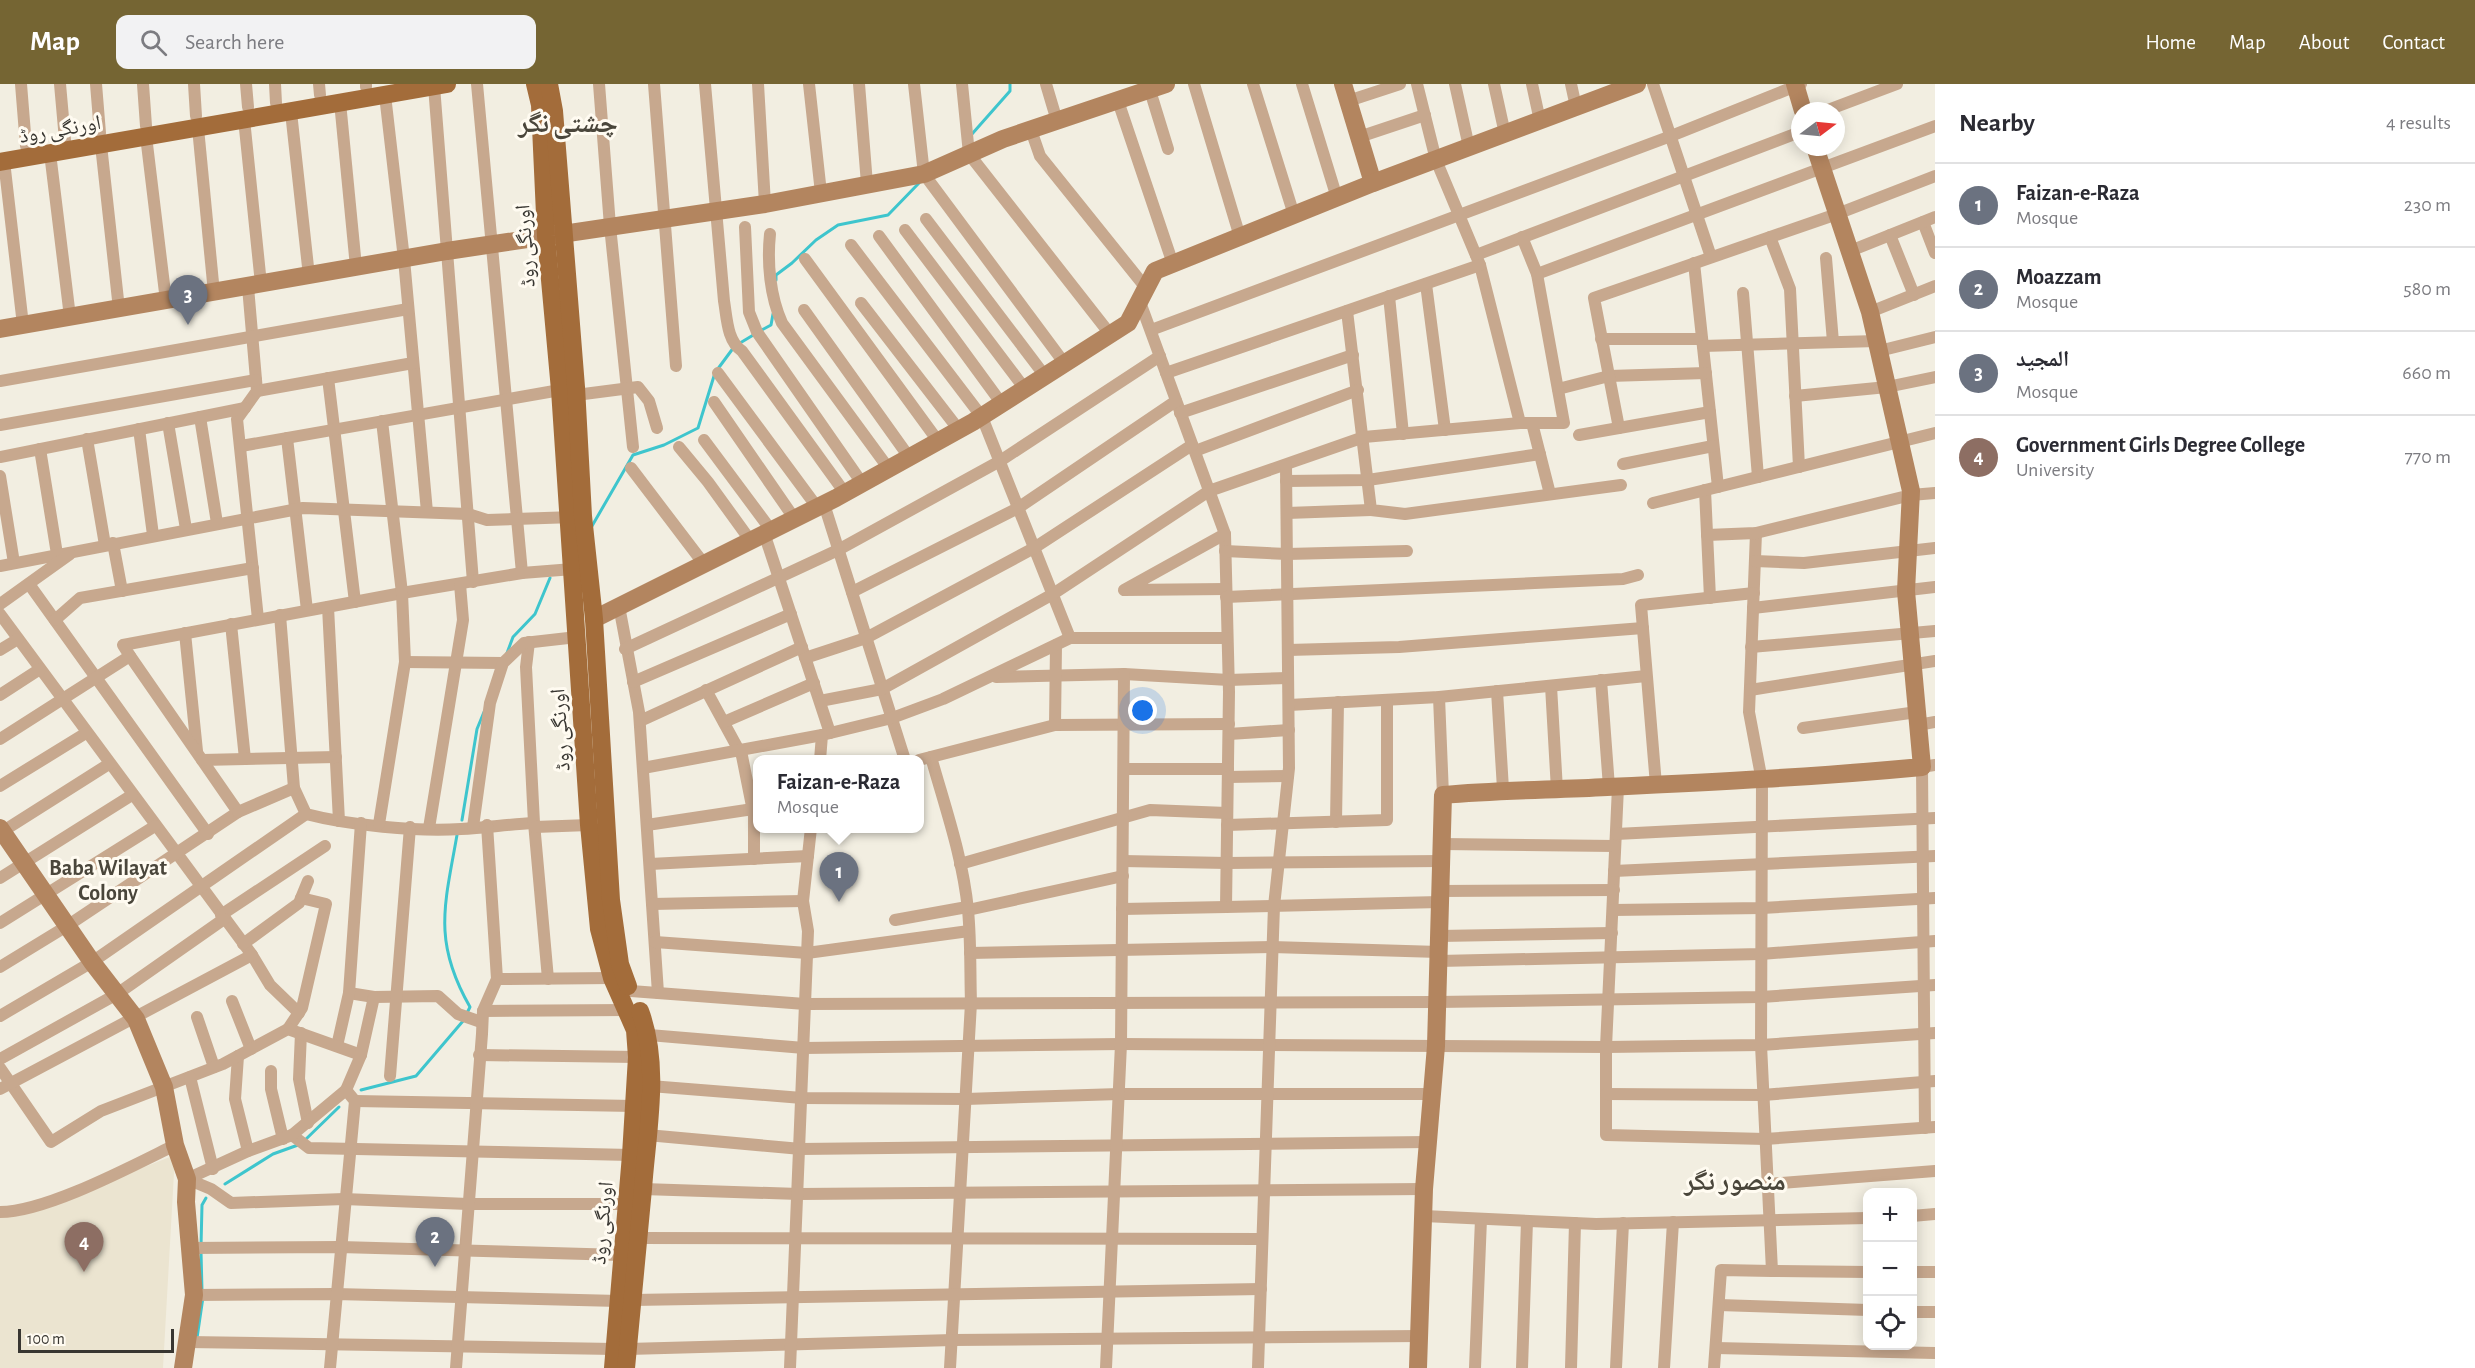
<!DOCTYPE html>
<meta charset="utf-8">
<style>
:root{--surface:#fff;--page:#f2f2f3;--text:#2b2b33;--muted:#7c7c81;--line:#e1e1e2;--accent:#756533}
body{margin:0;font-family:"Alegreya Sans","Noto Naskh Arabic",sans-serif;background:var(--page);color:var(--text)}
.controls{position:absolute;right:18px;bottom:18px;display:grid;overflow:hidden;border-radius:12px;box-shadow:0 3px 15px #0003}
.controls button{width:54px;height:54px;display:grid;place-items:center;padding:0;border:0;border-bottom:2px solid var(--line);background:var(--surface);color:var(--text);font:30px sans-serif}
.compass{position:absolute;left:1791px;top:18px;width:54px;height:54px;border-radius:50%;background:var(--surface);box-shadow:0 3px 15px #0003;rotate:74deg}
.scale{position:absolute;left:18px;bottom:15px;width:156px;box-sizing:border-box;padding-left:6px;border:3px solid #383631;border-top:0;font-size:16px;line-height:21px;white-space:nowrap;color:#383631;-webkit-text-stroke:4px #fffbf1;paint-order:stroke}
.you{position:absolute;left:1143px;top:627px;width:21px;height:21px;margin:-15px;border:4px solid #fff;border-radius:50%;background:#1a73e8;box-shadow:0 0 0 9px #1a73e833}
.badge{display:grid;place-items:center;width:39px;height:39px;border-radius:50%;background:var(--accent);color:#fff;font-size:20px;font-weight:700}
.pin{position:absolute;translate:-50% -50px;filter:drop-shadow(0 2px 3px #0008)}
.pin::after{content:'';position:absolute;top:32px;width:21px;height:18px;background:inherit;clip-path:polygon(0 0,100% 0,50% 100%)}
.popup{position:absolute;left:753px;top:671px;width:171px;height:78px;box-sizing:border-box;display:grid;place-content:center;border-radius:12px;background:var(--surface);filter:drop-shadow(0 2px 4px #0005);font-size:20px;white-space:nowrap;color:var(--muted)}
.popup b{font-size:22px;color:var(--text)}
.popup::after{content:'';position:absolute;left:50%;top:100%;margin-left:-12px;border:12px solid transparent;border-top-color:var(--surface)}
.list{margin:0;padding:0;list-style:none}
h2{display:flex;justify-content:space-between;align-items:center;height:78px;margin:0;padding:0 24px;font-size:26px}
h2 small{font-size:20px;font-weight:400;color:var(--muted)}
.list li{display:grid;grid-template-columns:39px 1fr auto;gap:18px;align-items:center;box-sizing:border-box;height:84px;padding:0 24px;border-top:2px solid var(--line)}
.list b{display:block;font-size:22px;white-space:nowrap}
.list p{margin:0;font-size:20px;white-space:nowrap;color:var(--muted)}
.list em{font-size:20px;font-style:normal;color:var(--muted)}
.icon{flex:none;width:33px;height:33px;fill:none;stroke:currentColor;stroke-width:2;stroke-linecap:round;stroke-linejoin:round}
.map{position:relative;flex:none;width:1935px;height:1284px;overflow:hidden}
header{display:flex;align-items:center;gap:36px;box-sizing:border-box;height:84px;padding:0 30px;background:var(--accent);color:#fff}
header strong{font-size:28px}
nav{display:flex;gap:33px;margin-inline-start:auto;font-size:21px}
.search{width:420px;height:54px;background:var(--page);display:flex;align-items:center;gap:15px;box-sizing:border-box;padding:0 21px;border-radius:12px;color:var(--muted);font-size:22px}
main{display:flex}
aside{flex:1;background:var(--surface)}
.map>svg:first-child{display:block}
.built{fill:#ebe4d0}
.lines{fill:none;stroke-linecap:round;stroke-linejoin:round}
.stream{stroke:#3ec5cd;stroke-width:3}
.street{stroke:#c7a88e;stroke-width:12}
.secondary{stroke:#b3855f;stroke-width:18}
.primary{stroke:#a36c3a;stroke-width:18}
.labels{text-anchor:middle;stroke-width:6;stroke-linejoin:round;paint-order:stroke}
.street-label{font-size:21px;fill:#383631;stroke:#fffbf1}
.neighbourhood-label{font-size:22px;font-weight:bold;fill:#4a463b;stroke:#fffbf1}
.district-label{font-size:27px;font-weight:bold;fill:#4a463b;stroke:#fffbf1}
</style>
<header>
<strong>Map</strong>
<div class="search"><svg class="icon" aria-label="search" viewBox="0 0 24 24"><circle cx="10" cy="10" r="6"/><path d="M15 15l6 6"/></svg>Search here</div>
<nav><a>Home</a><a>Map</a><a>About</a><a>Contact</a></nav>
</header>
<main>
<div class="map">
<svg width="1935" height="1284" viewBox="0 0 1935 1284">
<rect width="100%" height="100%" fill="#f2eee1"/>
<polygon class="built" points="175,1071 163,1284 0,1284 0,1133 19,1132"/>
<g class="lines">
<g class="stream">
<polyline points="972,50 1010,7 1010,0"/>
<polyline points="776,196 776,191 792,179 816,156 838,141 888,131 919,99"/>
<polyline points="760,247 771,241 773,230"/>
<polyline points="740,259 755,250"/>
<polyline points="717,286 734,263"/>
<polyline points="592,442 633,371 664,361 698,344 714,292"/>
<polyline points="507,569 513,553 535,530 550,494"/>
<polyline points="462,736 477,645 484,628"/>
<path d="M457,751C445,820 432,857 470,923L466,931"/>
<polyline points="361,1006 416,992 463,937"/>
<polyline points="304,1057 339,1023"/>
<polyline points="225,1100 273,1070 298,1061"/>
<polyline points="201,1162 202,1121 206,1114"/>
<polyline points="201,1168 202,1207"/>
<polyline points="197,1254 203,1213"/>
</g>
<g class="street">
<polyline points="21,0 26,62"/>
<polyline points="60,0 65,56"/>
<polyline points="96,0 100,49"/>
<polyline points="143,0 146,42"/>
<polyline points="194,0 196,32"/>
<polyline points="246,0 248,23"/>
<polyline points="275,0 276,19"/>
<polyline points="319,0 320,11"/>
<polyline points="366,0 366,3"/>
<polyline points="477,0 522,489"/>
<polyline points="599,0 610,142 633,363"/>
<polyline points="654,0 676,282"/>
<path d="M705,0L724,217C727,234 727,257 742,267L845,409"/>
<polyline points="758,0 765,120"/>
<polyline points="809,0 821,109"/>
<polyline points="859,0 867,100"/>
<polyline points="914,0 924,90 1065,280"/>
<polyline points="962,0 969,70 1110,250"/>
<polyline points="1046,0 1057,37"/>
<polyline points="1148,0 1168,65"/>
<polyline points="1194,0 1240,153"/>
<polyline points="1253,0 1294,131"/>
<polyline points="1302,0 1337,114"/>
<polyline points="1417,0 1436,76 1480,181 1520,339"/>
<polyline points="1455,0 1469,63"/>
<polyline points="1494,0 1505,50"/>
<polyline points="1532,0 1540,37"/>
<polyline points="1571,0 1576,23"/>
<polyline points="1653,0 1711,173"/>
<polyline points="434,2 473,498"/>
<polyline points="385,11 404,175 427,428"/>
<polyline points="1118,17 1173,180"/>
<polyline points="1348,17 1400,0"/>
<polyline points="340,18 356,183"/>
<polyline points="1825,27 1897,0"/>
<polyline points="291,28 309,192"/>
<polyline points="244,35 261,200"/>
<polyline points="198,44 214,209"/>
<polyline points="1031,46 1040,72 1146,204"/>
<polyline points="146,52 166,217"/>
<polyline points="1359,53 1425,31"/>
<polyline points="101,61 119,225"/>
<polyline points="50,69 70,233"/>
<polyline points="4,77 23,241"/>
<polyline points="926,135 1045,292"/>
<polyline points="1923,138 1935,169"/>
<polyline points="745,143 749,228 757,248 862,399"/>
<polyline points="905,146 1025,305"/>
<path d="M770,150C767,179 770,212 782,239L889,385"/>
<polyline points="1890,151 1914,211"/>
<polyline points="879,152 1002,320"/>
<polyline points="1770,153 1790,205 1799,383"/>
<polyline points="851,161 982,333 1070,554"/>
<polyline points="1850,167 1935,133"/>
<polyline points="1476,171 1800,48"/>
<polyline points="1826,174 1833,258"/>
<polyline points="805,175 938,357"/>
<polyline points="1694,179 1718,403"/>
<polyline points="1537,190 1935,42"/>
<polyline points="1426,200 1445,346"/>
<polyline points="248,203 257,307 237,335 258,535"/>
<polyline points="1743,209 1758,393"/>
<polyline points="1389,212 1403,350"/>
<polyline points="1140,218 1225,450 1229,608 1226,823 1440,818"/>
<polyline points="861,219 959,346"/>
<polyline points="804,226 909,373"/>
<polyline points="1347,227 1371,426 1405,430 1621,401"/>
<polyline points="1870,228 1935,202"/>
<polyline points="1151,246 1671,52 1801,0"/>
<polyline points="1601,255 1702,255"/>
<polyline points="1703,262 1877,257"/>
<polyline points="1879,267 1935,253"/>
<polyline points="718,289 817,423"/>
<polyline points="1166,289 1480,181"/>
<polyline points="328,294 355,518"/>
<polyline points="0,297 408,225"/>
<polyline points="1558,305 1609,292 1706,289"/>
<polyline points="257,307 413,279"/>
<polyline points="576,311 638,303 649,317 657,344"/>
<polyline points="1795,312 1887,303 1935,293"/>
<polyline points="714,318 794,434"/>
<polyline points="1180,329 1353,271"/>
<polyline points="200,333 217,439"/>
<polyline points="168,339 186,445"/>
<polyline points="1532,339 1550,410"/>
<polyline points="0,341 256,296"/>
<polyline points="1619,344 1594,214 1837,130 1935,92"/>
<polyline points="139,345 153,451"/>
<polyline points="1579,351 1710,328"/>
<polyline points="287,354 307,526"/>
<polyline points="87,355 105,461"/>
<polyline points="704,356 771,446"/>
<polyline points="241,362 560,306"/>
<polyline points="679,363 708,398 750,456"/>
<polyline points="40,365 57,470"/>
<polyline points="1195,367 1358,306"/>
<polyline points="0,373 245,324"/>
<polyline points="1623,380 1713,362"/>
<polyline points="631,384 704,480"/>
<polyline points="0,392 14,479"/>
<polyline points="1286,397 1368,396 1540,370"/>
<polyline points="1705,406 1710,514"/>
<polyline points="1653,419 1935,349"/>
<polyline points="824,420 905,676"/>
<polyline points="1287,429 1371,426"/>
<polyline points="764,449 830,649"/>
<polyline points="1756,449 1749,628 1762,697 1761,961 1772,1187 1868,1188"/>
<polyline points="1225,450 1124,506 1226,505"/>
<polyline points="1707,451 1756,449 1911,411 1935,409"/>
<polyline points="113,459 122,507"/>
<polyline points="1225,467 1287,470 1407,467"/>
<polyline points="1755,477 1804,479 1935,464"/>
<polyline points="0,482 303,424 468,430 487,436 574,433"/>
<polyline points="29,500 208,750"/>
<polyline points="852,508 1018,424 1176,317"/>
<polyline points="1226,513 1623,495 1638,491"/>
<polyline points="0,520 70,470"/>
<polyline points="619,522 639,628 658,909"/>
<polyline points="328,523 339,737"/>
<polyline points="1753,524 1935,503"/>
<polyline points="0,530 252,871 270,901 299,929"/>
<path d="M280,531L294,704L306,730C348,741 417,748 461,745C485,744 510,740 534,739"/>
<polyline points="55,536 80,514 253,484"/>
<polyline points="231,540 245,675"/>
<polyline points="185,549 197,667"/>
<polyline points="529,558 526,583 534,739 548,895"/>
<polyline points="1751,563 1935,547"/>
<polyline points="625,565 838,466 1000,377 1160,272"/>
<polyline points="0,566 18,555"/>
<polyline points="1288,566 1399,563 1643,544"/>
<polyline points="130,572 123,561 402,509 522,489 573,485"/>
<polyline points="805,574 866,554 1034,464 1192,361"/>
<polyline points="405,578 503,579"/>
<polyline points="996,593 1124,590 1229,596 1288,594"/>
<polyline points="1601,596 1609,703"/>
<polyline points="633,598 791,530"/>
<polyline points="1551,602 1557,706"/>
<polyline points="706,606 742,672 754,732 754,775"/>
<polyline points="1750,606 1935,577"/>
<polyline points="1497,607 1503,705"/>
<polyline points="0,611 40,585"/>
<polyline points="1439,613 1443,711"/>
<polyline points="820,617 882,605 1053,510 1209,407 1364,353 1520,339 1564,339 1537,190 1522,153"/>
<polyline points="1289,621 1439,613 1646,592"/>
<polyline points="640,637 802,563"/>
<polyline points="724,638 814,599"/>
<polyline points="1055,641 1056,561"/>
<polyline points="1918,641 1935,638"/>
<polyline points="1803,644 1917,628"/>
<polyline points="1229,650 1289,646"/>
<polyline points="0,655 130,572 238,728 67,842 0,883"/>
<path d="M931,673C945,723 963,774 968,826C971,857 970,888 971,919L950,1284"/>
<polyline points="202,676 336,673"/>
<polyline points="820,676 822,651 892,634 943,615 1070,554 1227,554"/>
<polyline points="919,676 1055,641 1229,640"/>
<polyline points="643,684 822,651"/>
<polyline points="1124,685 1228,685"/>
<polyline points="1228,693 1288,692"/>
<polyline points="1656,701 1641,521 1754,509"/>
<polyline points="0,702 86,649"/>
<polyline points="1618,703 1606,963 1606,1051 1765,1055 1935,1043"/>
<polyline points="238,728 294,704"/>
<polyline points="1336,738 1338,618"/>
<polyline points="379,740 405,578 402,509 382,337"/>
<polyline points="647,741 753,725"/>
<polyline points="1227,741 1387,736 1387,616"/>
<polyline points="473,743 490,619 503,579 524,559 577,553"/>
<polyline points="535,743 589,741"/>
<polyline points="429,744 463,536 460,500"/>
<polyline points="0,749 109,680"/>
<polyline points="1616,750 1935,734"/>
<polyline points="1442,760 1615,762"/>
<polyline points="1123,777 1227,779 1441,777"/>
<polyline points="650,780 808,772"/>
<polyline points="960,780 1150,726 1227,729"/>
<polyline points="1614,787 1935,772"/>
<polyline points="0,794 132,711"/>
<polyline points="1440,807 1614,806"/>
<polyline points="652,820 803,817"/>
<polyline points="1122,825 1226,823"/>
<polyline points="968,826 1123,792"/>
<polyline points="1613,826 1762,824 1935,814"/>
<polyline points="221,831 325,762"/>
<polyline points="895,836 967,823"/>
<polyline points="0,839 155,742"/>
<polyline points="1439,852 1612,849"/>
<polyline points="655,858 807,869 969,847"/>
<polyline points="243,860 299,819 308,797"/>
<polyline points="970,869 1272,863 1439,868"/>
<polyline points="1439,877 1761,870 1935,857"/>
<polyline points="497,895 612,894"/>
<polyline points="631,907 805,920 1437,918 1761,913 1935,901"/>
<polyline points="349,909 374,913 438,912 458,930 481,938"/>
<polyline points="232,917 251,965"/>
<polyline points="483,927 628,926"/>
<polyline points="0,932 92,878 306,730"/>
<polyline points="197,933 214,983"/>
<polyline points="288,945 302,924 326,820 301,814"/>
<polyline points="301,949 299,995 308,1039"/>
<polyline points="649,951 804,964 1121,960 1606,963 1761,961 1935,949"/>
<polyline points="337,962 349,909 361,739"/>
<polyline points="479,971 637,973"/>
<polyline points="238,972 235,1015 248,1067"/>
<polyline points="0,975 117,910 224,835"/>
<polyline points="0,984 51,1058 101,1027 223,980 288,945 361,971"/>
<polyline points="271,987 271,1005 283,1055"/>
<polyline points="390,992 410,743"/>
<polyline points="190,993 213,1085"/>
<polyline points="650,1002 802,1014 966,1015 1119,1010 1432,1010"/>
<polyline points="0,1005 252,871"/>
<polyline points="1606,1010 1763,1011 1935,997"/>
<polyline points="355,1017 634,1022"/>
<polyline points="1925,1044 1922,683 1935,681"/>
<polyline points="292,1051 309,1064 631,1071"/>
<polyline points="647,1051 801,1065 1428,1058"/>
<polyline points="187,1095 211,1105 231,1119 344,1115 468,1120 633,1120"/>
<polyline points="187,1095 248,1067 292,1051 346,1006 361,971 374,913"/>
<polyline points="1767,1100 1935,1087"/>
<polyline points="643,1105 799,1110 1424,1105"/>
<path d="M0,1128C46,1128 132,1082 175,1061"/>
<polyline points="1424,1132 1596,1140 1868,1134"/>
<polyline points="1912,1132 1935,1130"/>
<polyline points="640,1154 1262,1155"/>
<polyline points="191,1164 340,1163 621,1171"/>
<polyline points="1912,1188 1935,1188"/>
<polyline points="194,1211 335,1210 619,1217"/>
<polyline points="633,1216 1261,1205"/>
<polyline points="1719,1221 1868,1226"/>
<polyline points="1912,1228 1935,1228"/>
<polyline points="188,1258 615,1265"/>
<polyline points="1716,1264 1935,1269"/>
<polyline points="628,1265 953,1256 1420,1252"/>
<polyline points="330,1284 355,1017 346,1006"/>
<polyline points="456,1284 482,950 483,927 497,895 487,741"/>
<polyline points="790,1284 808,847 803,817 811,744"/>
<polyline points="1106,1284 1121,960 1124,590"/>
<polyline points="1258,1284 1274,822 1289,684 1286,382"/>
<polyline points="1475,1284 1481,1135"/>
<polyline points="1522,1284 1527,1137"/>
<polyline points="1571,1284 1575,1139"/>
<polyline points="1616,1284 1623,1139"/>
<polyline points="1664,1284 1673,1138"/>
<polyline points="1714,1284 1721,1186 1772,1187"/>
</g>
<g class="secondary">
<polyline points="1343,0 1373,99"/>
<polyline points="1795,0 1803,27"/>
<polyline points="0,245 447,167 765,120 924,90 1003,55 1166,0"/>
<polyline points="594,535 836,414 973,338 1128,239 1155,187 1373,99 1637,0"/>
<polyline points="0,744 92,878 136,935 164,1003 175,1061 187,1095 186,1118 194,1211 183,1284"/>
<path d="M1418,1284L1424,1105L1436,962L1443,711C1498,706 1552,706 1607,703C1713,698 1817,693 1922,683L1906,507L1911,407L1870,228L1815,63"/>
</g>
<g class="primary">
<polyline points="535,0 540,21 546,152 560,306 589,741 599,845 612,894 635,946 637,973 631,1071 613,1284"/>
<polyline points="549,0 554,27 576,303 583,432 594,535 611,816 620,880 628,902"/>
<polyline points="0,78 447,0"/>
<path d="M626,1284L643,1105C647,1047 661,983 640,927"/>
</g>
</g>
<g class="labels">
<g class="street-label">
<text transform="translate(60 45) rotate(-10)" y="7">اورنگی روڈ</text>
<text transform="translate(525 162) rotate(-94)" y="7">اورنگی روڈ</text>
<text transform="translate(560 646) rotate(-94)" y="7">اورنگی روڈ</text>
<text transform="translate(602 1139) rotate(-85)" y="7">اورنگی روڈ</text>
</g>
<g class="neighbourhood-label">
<text x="108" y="791">Baba Wilayat<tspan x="108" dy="25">Colony</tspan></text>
</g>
<g class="district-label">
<text x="568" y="48">چشتی نگر</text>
<text x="1735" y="1106">منصور نگر</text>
</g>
</g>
</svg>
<div class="controls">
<button>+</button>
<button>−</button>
<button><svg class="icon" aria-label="locate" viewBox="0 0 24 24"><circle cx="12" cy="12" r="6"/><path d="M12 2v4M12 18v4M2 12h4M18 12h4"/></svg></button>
</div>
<svg class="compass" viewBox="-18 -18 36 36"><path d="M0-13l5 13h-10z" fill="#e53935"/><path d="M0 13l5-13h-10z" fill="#7c7c81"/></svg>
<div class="scale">100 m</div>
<div class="you"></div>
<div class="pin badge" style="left:839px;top:818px;background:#6b7280">1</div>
<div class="popup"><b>Faizan-e-Raza</b>Mosque</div>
<div class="pin badge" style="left:435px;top:1183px;background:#6b7280">2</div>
<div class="pin badge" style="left:188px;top:241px;background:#6b7280">3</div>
<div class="pin badge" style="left:84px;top:1188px;background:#8d6e63">4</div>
</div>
<aside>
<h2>Nearby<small>4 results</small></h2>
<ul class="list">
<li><span class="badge" style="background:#6b7280">1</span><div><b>Faizan-e-Raza</b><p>Mosque</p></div><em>230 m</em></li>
<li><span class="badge" style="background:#6b7280">2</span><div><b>Moazzam</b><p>Mosque</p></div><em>580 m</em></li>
<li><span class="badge" style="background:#6b7280">3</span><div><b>المجید</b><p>Mosque</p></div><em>660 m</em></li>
<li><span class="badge" style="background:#8d6e63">4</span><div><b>Government Girls Degree College</b><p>University</p></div><em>770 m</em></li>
</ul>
</aside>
</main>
